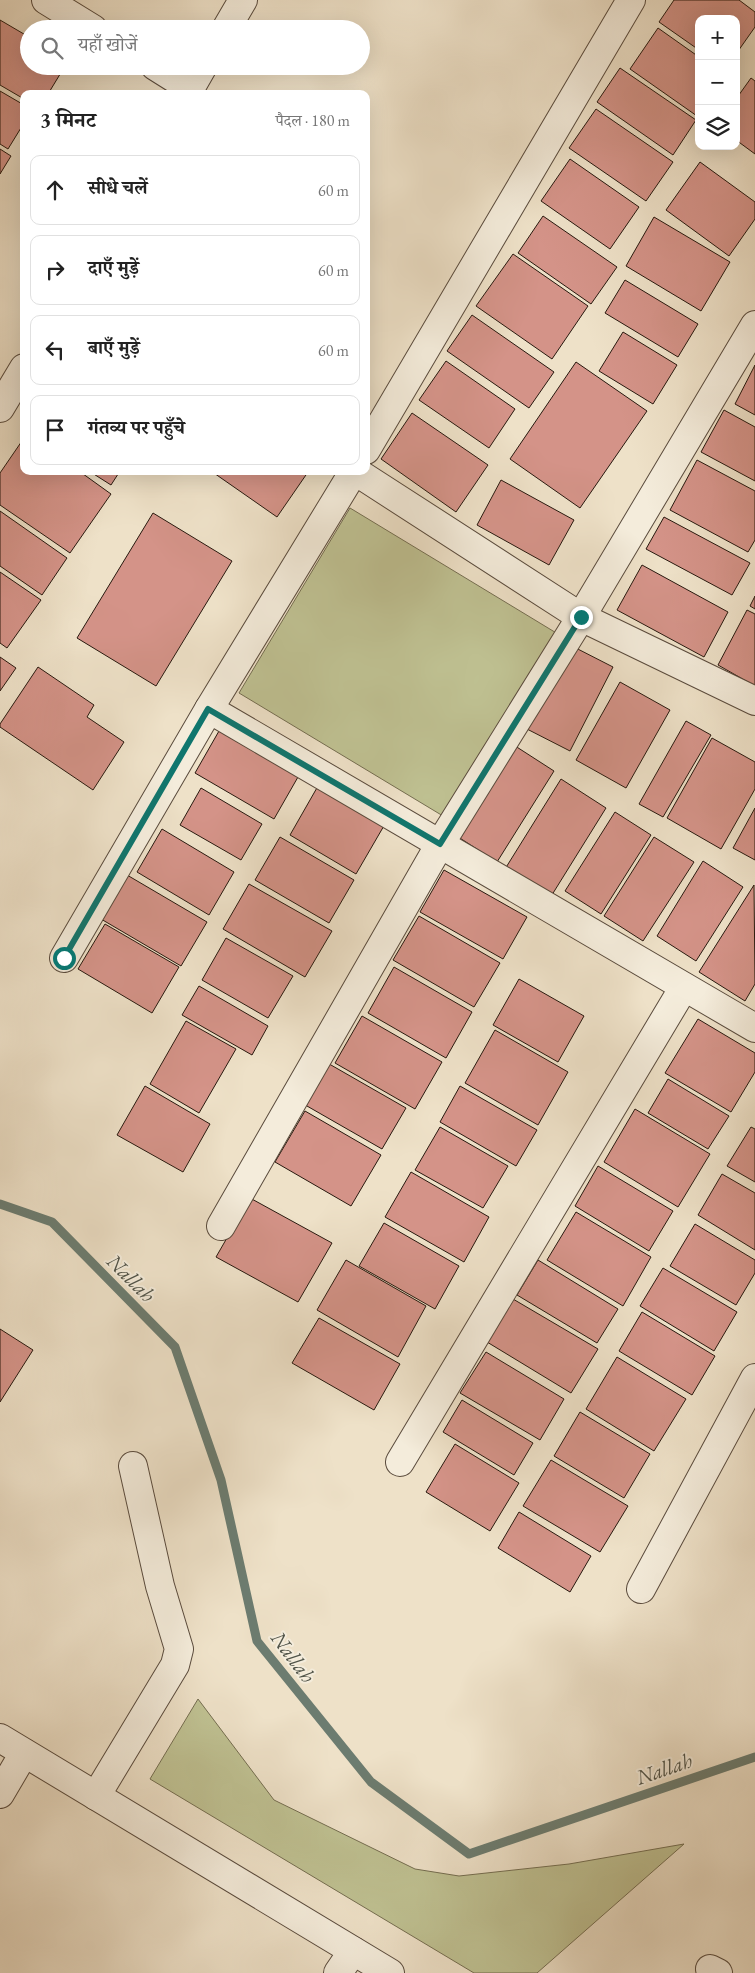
<!DOCTYPE html>
<html lang="hi">
<meta charset="utf-8">
<style>
:root{--surface:#fff;--page:#f2f2f2;--text:#222;--muted:#767676;--line:#e0e0e0}
body{margin:0;font-family:"EB Garamond","Noto Serif Devanagari",serif;background:var(--page);color:var(--text)}
.controls{position:absolute;right:15px;top:15px;display:grid;overflow:hidden;border-radius:10px;box-shadow:0 5px 20px #0002}
.controls button{width:45px;height:45px;display:grid;place-items:center;padding:0;border:0;border-bottom:1px solid var(--line);background:var(--surface);color:var(--text);font:25px sans-serif}
.stop{position:absolute;width:15px;height:15px;margin:-11px;border:4px solid #0f766e;border-radius:50%;background:#fff}
.stop.end{background:#0f766e;border-color:#fff;box-shadow:0 1px 5px #0008}
.list{margin:0;padding:0;list-style:none}
h2{display:flex;justify-content:space-between;align-items:center;height:65px;margin:0;padding:0 20px;font-size:21px}
h2 small{font-size:16px;font-weight:400;color:var(--muted)}
.list li{display:grid;grid-template-columns:32px 1fr auto;gap:15px;align-items:center;box-sizing:border-box;height:70px;margin:0 10px 10px;padding:0 10px;border:1px solid var(--line);border-radius:10px}
.list b{display:block;font-size:19px;white-space:nowrap}
.list em{font-size:16px;font-style:normal;color:var(--muted)}
.icon{flex:none;width:28px;height:28px;fill:none;stroke:currentColor;stroke-width:2;stroke-linecap:round;stroke-linejoin:round}
.map{position:relative;flex:none;width:755px;height:1973px;overflow:hidden}
.search{position:absolute;background:var(--surface);box-shadow:0 5px 20px #0002;left:20px;top:20px;width:350px;height:55px;display:flex;align-items:center;gap:12px;box-sizing:border-box;padding:0 18px;border-radius:28px;color:var(--muted);font-size:19px}
.panel{position:absolute;background:var(--surface);box-shadow:0 5px 20px #0002;left:20px;top:90px;width:350px;height:385px;border-radius:10px}
.map>svg:first-child{display:block}
.green{fill:#bfc192;stroke:#746d50}
.lines{fill:none;stroke-linecap:round;stroke-linejoin:round}
.stream{stroke:#6c7c70;stroke-width:9}
.building{fill:#d49388;stroke:#28190f}
.minor-casing{stroke:#5a4b3d;stroke-width:30}
.minor{stroke:#f4ecdb;stroke-width:28}
.route{stroke:#0f766e;stroke-width:6}
.labels{text-anchor:middle;stroke-width:4;stroke-linejoin:round;paint-order:stroke}
.water-label{font-size:21px;font-style:italic;fill:#505348;stroke:#f4ecdb}
</style>
<div class="map">
<svg width="755" height="1973" viewBox="0 0 755 1973">
<rect width="100%" height="100%" fill="#eee1c8"/>
<filter id="stains"><feTurbulence type="fractalNoise" baseFrequency=".004" numOctaves="4"/><feColorMatrix values="0 0 0 0 .2 0 0 0 0 .09 0 0 0 0 .02 0 0 0 .5 -.17"/></filter>
<radialGradient id="worn" r=".72"><stop offset=".6" stop-color="#630" stop-opacity="0"/><stop offset="1" stop-color="#630" stop-opacity=".3"/></radialGradient>
<g class="green">
<polygon points="350,508 558,634 448,819 239,693"/>
<polygon points="198,1699 274,1800 415,1869 459,1876 569,1864 684,1844 537,1973 474,1973 150,1779"/>
</g>
<g class="lines">
<polyline class="stream" points="0,1204 52,1222 175,1347 221,1480 257,1641 371,1782 469,1854 755,1757"/>
</g>
<g class="building">
<polygon points="674,0 739,0 755,12 755,27 736,54 736,19 699,19 699,50 659,22"/>
<polygon points="0,20 29,37 29,66 65,66 48,94 24,94 24,99 0,85"/>
<polygon points="658,28 699,57 699,113 697,116 630,69"/>
<polygon points="620,68 696,120 673,155 597,102"/>
<polygon points="751,78 755,81 755,154 736,140 736,99"/>
<polygon points="0,91 24,105 24,123 8,149 0,144"/>
<polygon points="596,109 673,162 646,201 569,148"/>
<polygon points="0,149 11,156 0,174"/>
<polygon points="570,159 639,207 610,249 541,201"/>
<polygon points="700,162 755,202 755,219 729,256 666,210"/>
<polygon points="543,216 617,267 591,304 518,253"/>
<polygon points="654,217 730,262 701,311 626,266"/>
<polygon points="513,254 588,306 552,359 476,306"/>
<polygon points="625,280 698,324 678,357 605,313"/>
<polygon points="472,315 554,372 529,408 447,351"/>
<polygon points="623,332 677,365 653,404 599,371"/>
<polygon points="446,361 515,409 489,448 419,400"/>
<polygon points="576,362 647,411 580,508 510,459"/>
<polygon points="755,365 755,415 735,404"/>
<polygon points="724,410 755,427 755,481 701,452"/>
<polygon points="412,413 488,465 456,512 381,459"/>
<polygon points="24,438 24,471 79,471 111,494 70,553 0,505 0,473"/>
<polygon points="697,460 755,491 755,540 748,552 670,510"/>
<polygon points="89,471 120,471 111,485"/>
<polygon points="211,471 308,471 308,472 277,517"/>
<polygon points="501,480 574,520 549,565 477,525"/>
<polygon points="0,511 67,558 42,595 0,566"/>
<polygon points="153,513 232,561 156,686 77,638"/>
<polygon points="664,517 750,563 732,595 646,549"/>
<polygon points="642,565 728,612 704,657 617,610"/>
<polygon points="0,572 41,600 7,648 0,643"/>
<polygon points="755,596 755,609 750,606"/>
<polygon points="747,610 755,614 755,686 718,665"/>
<polygon points="568,644 613,667 570,751 525,728"/>
<polygon points="0,657 16,668 0,691"/>
<polygon points="38,667 94,705 87,717 124,742 93,790 0,727 0,724"/>
<polygon points="620,682 670,710 626,788 576,760"/>
<polygon points="686,721 711,735 663,817 639,804"/>
<polygon points="219,731 298,777 274,819 195,773"/>
<polygon points="712,738 755,762 755,789 721,849 667,818"/>
<polygon points="509,742 554,771 497,862 452,833"/>
<polygon points="561,779 606,808 550,898 505,869"/>
<polygon points="318,786 385,824 356,874 290,835"/>
<polygon points="201,788 262,824 241,860 180,825"/>
<polygon points="755,808 755,860 733,848"/>
<polygon points="615,812 651,835 601,914 565,891"/>
<polygon points="162,829 234,872 209,915 137,872"/>
<polygon points="280,837 354,880 329,923 255,880"/>
<polygon points="654,837 694,862 643,941 604,916"/>
<polygon points="703,861 743,887 696,961 657,936"/>
<polygon points="444,870 527,917 503,959 420,912"/>
<polygon points="127,875 207,922 181,966 101,919"/>
<polygon points="249,884 332,931 305,977 223,929"/>
<polygon points="754,885 755,984 745,1001 699,972"/>
<polygon points="419,916 500,963 474,1007 393,960"/>
<polygon points="105,924 179,967 152,1013 78,969"/>
<polygon points="226,938 293,976 268,1018 202,980"/>
<polygon points="394,967 472,1012 446,1058 368,1013"/>
<polygon points="519,979 584,1016 558,1062 493,1025"/>
<polygon points="199,986 268,1026 252,1055 182,1015"/>
<polygon points="362,1016 442,1062 415,1109 335,1063"/>
<polygon points="698,1019 755,1053 755,1072 731,1112 665,1073"/>
<polygon points="186,1021 236,1049 199,1113 150,1084"/>
<polygon points="495,1030 568,1072 538,1125 465,1083"/>
<polygon points="324,1061 406,1108 382,1149 300,1102"/>
<polygon points="668,1079 729,1116 708,1149 648,1113"/>
<polygon points="145,1086 210,1124 183,1172 117,1135"/>
<polygon points="460,1086 537,1130 516,1166 440,1122"/>
<polygon points="635,1109 710,1154 678,1207 604,1162"/>
<polygon points="305,1111 381,1155 351,1206 275,1162"/>
<polygon points="440,1127 508,1166 483,1208 415,1170"/>
<polygon points="751,1127 755,1129 755,1182 727,1166"/>
<polygon points="598,1166 673,1211 649,1251 575,1206"/>
<polygon points="411,1172 489,1217 464,1262 385,1217"/>
<polygon points="722,1174 755,1193 755,1250 698,1215"/>
<polygon points="250,1198 332,1243 298,1302 216,1257"/>
<polygon points="576,1212 651,1257 623,1306 547,1260"/>
<polygon points="384,1223 459,1266 435,1309 359,1266"/>
<polygon points="695,1224 755,1260 755,1273 736,1305 670,1266"/>
<polygon points="346,1260 426,1306 398,1357 317,1310"/>
<polygon points="538,1260 618,1309 597,1343 517,1295"/>
<polygon points="663,1268 737,1312 714,1351 640,1306"/>
<polygon points="513,1299 598,1349 571,1393 487,1342"/>
<polygon points="642,1312 715,1356 692,1395 619,1351"/>
<polygon points="319,1318 400,1364 374,1410 292,1363"/>
<polygon points="0,1329 33,1350 0,1402"/>
<polygon points="486,1352 564,1399 540,1440 460,1393"/>
<polygon points="617,1357 686,1399 654,1451 586,1409"/>
<polygon points="462,1400 533,1443 514,1475 443,1432"/>
<polygon points="580,1412 650,1454 624,1498 554,1456"/>
<polygon points="455,1444 519,1483 490,1531 426,1492"/>
<polygon points="551,1460 628,1506 600,1552 523,1506"/>
<polygon points="519,1512 591,1556 570,1592 498,1548"/>
</g>
<g class="lines">
<g class="minor-casing">
<g id="minor">
<polyline points="46,0 93,29"/>
<polyline points="226,29 243,0"/>
<polyline points="155,66 190,88"/>
<polyline points="187,94 203,66"/>
<polyline points="0,408 24,368"/>
<polyline points="366,450 631,0"/>
<polyline points="355,471 581,617 755,701"/>
<polyline points="209,709 755,1028"/>
<polyline points="64,958 209,709 354,471"/>
<polyline points="221,1226 440,844 581,617 755,325"/>
<polyline points="400,1462 684,987"/>
<polyline points="641,1589 755,1378"/>
<polyline points="0,1738 390,1973"/>
<polyline points="0,1794 24,1753"/>
<polyline points="96,1796 175,1665 179,1649 160,1586 133,1466"/>
<polyline points="710,1969 718,1973"/>
<polyline points="338,1973 353,1951"/>
</g>
</g>
<use href="#minor" class="minor"/>
</g>
<g class="lines">
<polyline class="route" points="64,958 208,709 440,844 581,617"/>
</g>
<g class="labels">
<g class="water-label">
<text transform="translate(131 1278) rotate(45)" y="7">Nallah</text>
<text transform="translate(293 1657) rotate(53)" y="7">Nallah</text>
<text transform="translate(664 1769) rotate(-19)" y="7">Nallah</text>
</g>
</g>
<rect width="100%" height="100%" filter="url(#stains)"/>
<rect width="100%" height="100%" fill="url(#worn)"/>
</svg>
<div class="controls">
<button>+</button>
<button>−</button>
<button><svg class="icon" aria-label="layers" viewBox="0 0 24 24"><path d="M12 4l9 5-9 5-9-5zM3 14l9 5 9-5"/></svg></button>
</div>
<div class="stop" style="left:64px;top:958px"></div>
<div class="stop end" style="left:581px;top:617px"></div>
<div class="search"><svg class="icon" aria-label="search" viewBox="0 0 24 24"><circle cx="10" cy="10" r="6"/><path d="M15 15l6 6"/></svg>यहाँ खोजें</div>
<section class="panel">
<h2>3 मिनट<small>पैदल · 180 m</small></h2>
<ul class="list">
<li><svg class="icon" aria-label="ahead" viewBox="0 0 24 24"><path d="M12 20V5M6 11l6-6 6 6"/></svg><div><b>सीधे चलें</b></div><em>60 m</em></li>
<li><svg class="icon" aria-label="right" viewBox="0 0 24 24"><path d="M7 20v-9h11M14 6l5 5-5 5"/></svg><div><b>दाएँ मुड़ें</b></div><em>60 m</em></li>
<li><svg class="icon" aria-label="left" viewBox="0 0 24 24"><path d="M17 20v-9H6M10 6l-5 5 5 5"/></svg><div><b>बाएँ मुड़ें</b></div><em>60 m</em></li>
<li><svg class="icon" aria-label="arrive" viewBox="0 0 24 24"><path d="M6 21V4h12l-3 4 3 4H6"/></svg><div><b>गंतव्य पर पहुँचे</b></div></li>
</ul>
</section>
</div>
